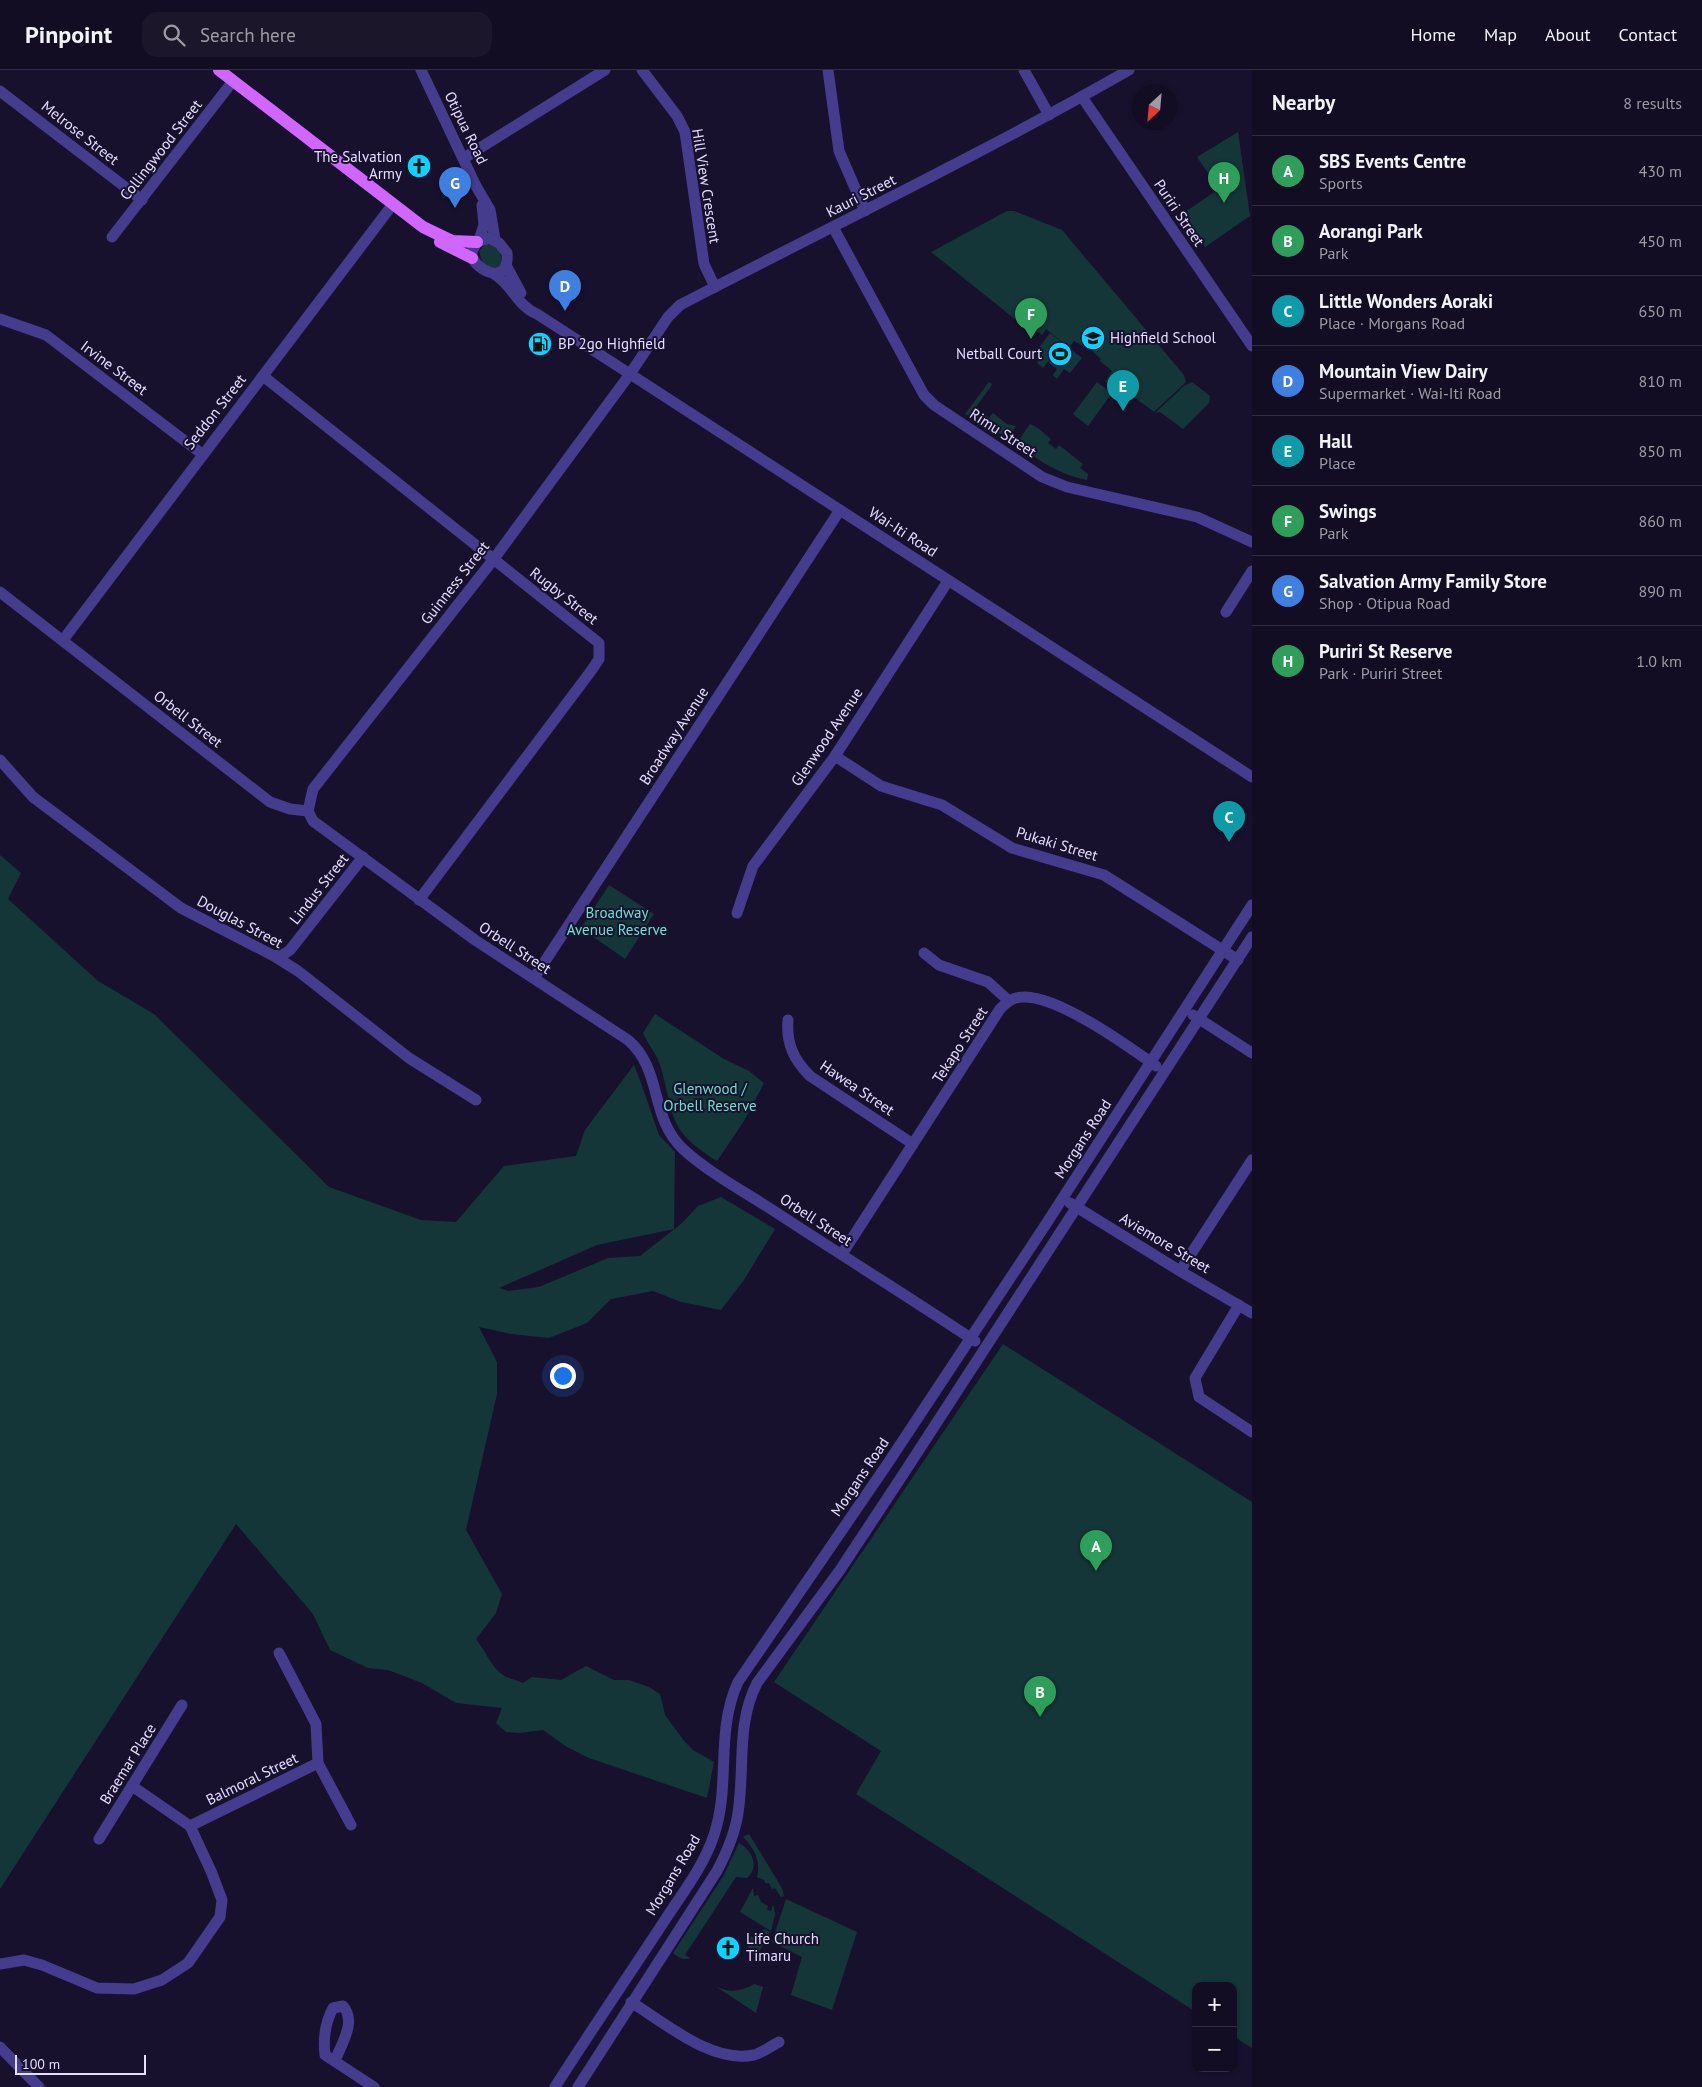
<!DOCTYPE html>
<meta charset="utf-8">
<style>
:root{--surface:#120d22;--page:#1b162a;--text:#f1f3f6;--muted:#9c9ca5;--line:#312d40;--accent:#0ad4ff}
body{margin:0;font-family:"PT Sans",sans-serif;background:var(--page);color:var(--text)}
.controls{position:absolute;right:15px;bottom:15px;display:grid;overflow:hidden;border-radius:10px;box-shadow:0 1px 4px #0004}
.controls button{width:45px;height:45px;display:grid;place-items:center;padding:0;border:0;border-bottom:1px solid var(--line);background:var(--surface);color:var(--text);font:25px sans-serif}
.compass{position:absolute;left:1132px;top:15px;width:45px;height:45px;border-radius:50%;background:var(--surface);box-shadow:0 1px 4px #0004;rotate:206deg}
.scale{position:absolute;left:15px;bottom:12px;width:131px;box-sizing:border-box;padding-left:5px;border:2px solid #e4deff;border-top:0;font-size:14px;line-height:18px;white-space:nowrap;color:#e4deff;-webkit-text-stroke:4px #18112e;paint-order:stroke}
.you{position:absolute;left:562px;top:1305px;width:18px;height:18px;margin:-12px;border:4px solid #fff;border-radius:50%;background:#1a73e8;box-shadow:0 0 0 8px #1a73e833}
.badge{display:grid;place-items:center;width:32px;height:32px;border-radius:50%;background:var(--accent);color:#fff;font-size:16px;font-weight:700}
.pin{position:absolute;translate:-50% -41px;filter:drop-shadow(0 1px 2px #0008)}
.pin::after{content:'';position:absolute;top:26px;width:18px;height:15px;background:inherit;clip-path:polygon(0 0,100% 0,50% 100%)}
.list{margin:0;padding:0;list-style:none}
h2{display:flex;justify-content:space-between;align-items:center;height:65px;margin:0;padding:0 20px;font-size:21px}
h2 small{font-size:16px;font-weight:400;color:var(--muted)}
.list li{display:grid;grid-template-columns:32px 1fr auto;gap:15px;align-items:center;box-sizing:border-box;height:70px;padding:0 20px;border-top:1px solid var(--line)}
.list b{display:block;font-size:19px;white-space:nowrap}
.list p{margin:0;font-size:16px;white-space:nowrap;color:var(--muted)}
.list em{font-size:16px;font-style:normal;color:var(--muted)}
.icon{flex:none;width:28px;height:28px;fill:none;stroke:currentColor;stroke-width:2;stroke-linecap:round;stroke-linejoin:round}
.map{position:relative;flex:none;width:1252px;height:2017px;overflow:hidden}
header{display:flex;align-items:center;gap:30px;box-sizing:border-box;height:70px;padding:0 25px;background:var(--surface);border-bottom:1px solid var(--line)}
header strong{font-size:24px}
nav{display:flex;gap:28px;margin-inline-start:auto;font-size:18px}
.search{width:350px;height:45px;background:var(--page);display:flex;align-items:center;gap:12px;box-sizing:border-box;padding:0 18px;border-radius:15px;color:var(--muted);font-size:19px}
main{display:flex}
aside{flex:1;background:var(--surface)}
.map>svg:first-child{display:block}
.green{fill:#143638}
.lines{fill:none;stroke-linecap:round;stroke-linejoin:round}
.minor{stroke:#453c8d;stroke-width:11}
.major{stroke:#d165ff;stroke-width:12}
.labels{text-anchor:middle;stroke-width:4;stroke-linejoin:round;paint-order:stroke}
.street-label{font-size:15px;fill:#e4deff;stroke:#18112e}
.poi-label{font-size:15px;fill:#e4deff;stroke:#18112e;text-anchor:start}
.park-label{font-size:15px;fill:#65e4cd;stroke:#18112e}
</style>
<header>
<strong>Pinpoint</strong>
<div class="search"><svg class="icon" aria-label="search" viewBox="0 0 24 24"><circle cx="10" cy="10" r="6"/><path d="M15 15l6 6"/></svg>Search here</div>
<nav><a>Home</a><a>Map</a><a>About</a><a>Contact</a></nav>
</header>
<main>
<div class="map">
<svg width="1252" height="2017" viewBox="0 0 1252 2017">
<rect width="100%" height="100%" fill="#18112e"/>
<g class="green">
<polygon points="1238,62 1250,146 1205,177 1187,151 1179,146 1219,119 1197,87"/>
<path d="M1007,141H1014L1062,160L1184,305L1186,312L1154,342C1147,336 1138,331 1131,324C1127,319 1120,290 1109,312H1105L1112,301L1100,291L1101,289L1092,281L1074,271L1069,277L1046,259L1042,265L1028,254L1025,257L931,182Z"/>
<path d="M486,174C497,175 502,182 501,193L498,197L490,198L482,191L479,181Z"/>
<polygon points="1050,263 1082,288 1070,303 1064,299 1057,309 1053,305 1057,299 1049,293 1051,289 1050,289 1043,298 1037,293 1041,287 1034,280 1036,278 1038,279"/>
<polygon points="989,312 992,314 990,318 975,338 989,348 993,343 1007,354 1016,356 1008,368 965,344"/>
<polygon points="1097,312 1112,323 1088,356 1073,344"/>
<polygon points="1192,312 1210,326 1209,333 1183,359 1160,342 1155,343 1184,316"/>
<path d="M1030,354C1041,359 1042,362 1051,369L1048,373L1056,379L1059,375L1083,394L1080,398L1088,404L1087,410C1058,404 1042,392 1018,376L1017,373Z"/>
<path d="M0,785L21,803L8,829L98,911L154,944L329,1117L421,1150L456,1152L504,1096L576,1086L585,1060L634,995L640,1010L659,1065L675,1082L674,1159L597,1175L499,1218L508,1221L539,1217L608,1188L640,1186L682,1153L698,1136L721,1127L775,1159L744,1210L721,1240L681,1232L653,1221L611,1229L587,1253L549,1268L511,1264L479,1257L497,1292V1324L466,1460L502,1524L496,1543L476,1569C485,1580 491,1597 503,1605C509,1609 517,1610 523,1613L532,1607L561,1610L586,1596L614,1610H629L649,1617L660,1624L665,1645L685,1672L693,1680L714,1692L707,1728L589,1688L567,1677L543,1660L519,1663L506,1662L496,1653L502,1638L456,1633L422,1613L388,1600L368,1598L330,1580L313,1544L236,1454L0,1819Z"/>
<polygon points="609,815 654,844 625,889 581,858"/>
<path d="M655,944L724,989L749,1001L764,1013L744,1051L717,1091C668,1060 675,1049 661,998C658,985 648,975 643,963Z"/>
<polygon points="1003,1274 1252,1432 1252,1978 1233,1966 1233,1916 1196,1916 1196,1942 856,1724 881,1681 774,1612"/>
<path d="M749,1764L782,1818L784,1826L781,1827L775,1818L772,1819L769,1813H765L764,1810L757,1807C761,1792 755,1779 743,1767Z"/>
<path d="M739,1773C752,1780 760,1797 747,1808L736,1807L685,1885L690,1888C684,1891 678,1887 673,1883L724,1805Z"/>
<polygon points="753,1818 754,1826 758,1825 761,1832 768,1836 767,1840 771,1841 773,1835 774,1837 775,1845 771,1861 740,1842"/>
<polygon points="786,1829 857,1862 832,1940 791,1925 802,1887 772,1872"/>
<polygon points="764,1859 770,1862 759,1882 752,1885 746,1873 750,1866 758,1870 760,1866 759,1865"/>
<path d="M754,1914L763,1917L756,1943L715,1916C729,1923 740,1922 754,1914Z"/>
</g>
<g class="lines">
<g class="minor">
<polyline points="421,0 476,116 490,140 495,169"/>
<polyline points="642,0 677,46 685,62 704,194 715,217"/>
<polyline points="828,0 839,81 865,141"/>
<polyline points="1024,0 1049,45"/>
<polyline points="0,21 142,130"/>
<polyline points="1082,27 1252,276"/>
<polyline points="464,88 605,0"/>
<polyline points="833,157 924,325 934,335 1042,407 1067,417 1197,447 1252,472"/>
<polyline points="112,167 233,11"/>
<path d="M489,168L499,173L507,183C510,211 484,207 472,188V181L477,172Z"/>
<polyline points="479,170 484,155 482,135"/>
<polyline points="506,195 521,223"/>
<path d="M494,204C512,214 517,236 537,244L630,304L1252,707"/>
<polyline points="0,249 46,265 202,384"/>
<polyline points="263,306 599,573 599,589 591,601 419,830"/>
<path d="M0,522L270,732L290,739L308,741L313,751L475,870L628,970C663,1000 649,1047 683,1079C709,1103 745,1122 774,1141C841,1185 909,1227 975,1271"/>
<polyline points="1226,542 1252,501"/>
<polyline points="63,570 393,134"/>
<polyline points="835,686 881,716 942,735 1012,778 1104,805 1238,890"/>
<polyline points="0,690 33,727 181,838 274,886 298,901 409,988 476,1030"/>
<path d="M308,741L313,719L493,490L630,304L668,247L680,235C830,157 982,84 1129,0"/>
<polyline points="737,843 753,796 835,686 948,511"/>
<polyline points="924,883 939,895 988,912 1009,931"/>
<polyline points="274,886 284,884 290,880 363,787"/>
<polyline points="534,908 840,440"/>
<polyline points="1193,945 1252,983"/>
<path d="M788,950C786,974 794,990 810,1006L913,1074"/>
<polyline points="1070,1133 1180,1201 1252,1243"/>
<path d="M842,1184L1000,939C1007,932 1013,927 1023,927C1057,925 1128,976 1156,996"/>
<polyline points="1180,1201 1252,1090"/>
<polyline points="1239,1235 1195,1308 1199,1327 1252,1362"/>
<polyline points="279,1583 316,1654 318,1693"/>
<polyline points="190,1756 318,1693 351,1755"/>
<polyline points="99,1769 182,1635"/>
<polyline points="0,1894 24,1890 42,1895 97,1918 134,1919 162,1910 188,1893 220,1847 222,1830 211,1801 190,1756 132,1716"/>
<path d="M631,1932C665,1953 712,1994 754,1985C762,1983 771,1976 779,1972"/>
<polyline points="0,1977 39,2017"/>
<path d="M335,1991C341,1974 357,1952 343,1936L333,1938C325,1953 323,1968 325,1985L374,2017"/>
<path d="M555,2017C590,1962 627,1908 663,1853C681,1825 704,1796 714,1765C731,1715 715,1662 738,1612L888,1393L1046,1154L1252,835"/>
<path d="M578,2017L717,1801C727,1782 735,1764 738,1743C745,1698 736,1654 757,1613L840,1500L904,1403L1252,867"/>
</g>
<g class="major">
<polyline points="219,0 423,157 452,171 477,172"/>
<polyline points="440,172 472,188"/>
</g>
</g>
<defs>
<g id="church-disc" transform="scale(1.25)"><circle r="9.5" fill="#0ad4ff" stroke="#18112e"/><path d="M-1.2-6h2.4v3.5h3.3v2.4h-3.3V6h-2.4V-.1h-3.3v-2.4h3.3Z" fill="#111"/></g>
<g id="school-disc" transform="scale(1.25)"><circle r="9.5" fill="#0ad4ff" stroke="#18112e"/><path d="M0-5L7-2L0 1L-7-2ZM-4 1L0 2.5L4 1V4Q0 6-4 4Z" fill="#111"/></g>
<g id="fuel-disc" transform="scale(1.25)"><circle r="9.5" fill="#0ad4ff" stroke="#18112e"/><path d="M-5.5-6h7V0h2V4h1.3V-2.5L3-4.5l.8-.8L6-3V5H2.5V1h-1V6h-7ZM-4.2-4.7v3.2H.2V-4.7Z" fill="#111"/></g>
<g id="stadium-disc" transform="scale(1.25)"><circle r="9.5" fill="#0ad4ff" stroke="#18112e"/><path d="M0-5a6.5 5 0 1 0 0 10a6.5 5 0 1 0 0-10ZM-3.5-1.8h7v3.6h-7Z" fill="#111"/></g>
</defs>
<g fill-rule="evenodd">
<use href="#church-disc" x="419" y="96"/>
<use href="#school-disc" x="1093" y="268"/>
<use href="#fuel-disc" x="540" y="274"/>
<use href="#stadium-disc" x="1060" y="284"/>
<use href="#church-disc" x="728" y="1878"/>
</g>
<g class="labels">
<g class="street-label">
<text transform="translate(466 58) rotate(64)" y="5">Otipua Road</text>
<text transform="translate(80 63) rotate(38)" y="5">Melrose Street</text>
<text transform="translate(161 80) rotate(-52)" y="5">Collingwood Street</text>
<text transform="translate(706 116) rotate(81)" y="5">Hill View Crescent</text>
<text transform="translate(861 126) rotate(-27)" y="5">Kauri Street</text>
<text transform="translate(1179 143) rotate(56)" y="5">Puriri Street</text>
<text transform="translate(114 298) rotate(37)" y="5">Irvine Street</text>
<text transform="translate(215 342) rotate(-52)" y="5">Seddon Street</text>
<text transform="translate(1003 363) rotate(33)" y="5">Rimu Street</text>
<text transform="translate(903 462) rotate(33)" y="5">Wai-Iti Road</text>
<text transform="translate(455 513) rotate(-52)" y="5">Guinness Street</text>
<text transform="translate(564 526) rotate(38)" y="5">Rugby Street</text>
<text transform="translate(188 649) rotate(38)" y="5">Orbell Street</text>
<text transform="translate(674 666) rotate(-57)" y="5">Broadway Avenue</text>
<text transform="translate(827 667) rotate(-56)" y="5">Glenwood Avenue</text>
<text transform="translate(1057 774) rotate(17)" y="5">Pukaki Street</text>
<text transform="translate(319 819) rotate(-52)" y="5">Lindus Street</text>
<text transform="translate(240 852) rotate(28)" y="5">Douglas Street</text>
<text transform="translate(515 878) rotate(33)" y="5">Orbell Street</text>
<text transform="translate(960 975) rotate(-57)" y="5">Tekapo Street</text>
<text transform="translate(857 1018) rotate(34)" y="5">Hawea Street</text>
<text transform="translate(1083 1069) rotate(-57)" y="5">Morgans Road</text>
<text transform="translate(816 1150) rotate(33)" y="5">Orbell Street</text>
<text transform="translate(1165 1173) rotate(31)" y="5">Aviemore Street</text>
<text transform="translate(860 1407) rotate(-56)" y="5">Morgans Road</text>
<text transform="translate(128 1694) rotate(-58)" y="5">Braemar Place</text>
<text transform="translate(252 1709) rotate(-26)" y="5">Balmoral Street</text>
<text transform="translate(673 1805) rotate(-59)" y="5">Morgans Road</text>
</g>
<g class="poi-label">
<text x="402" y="92" text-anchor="end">The Salvation<tspan x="402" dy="17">Army</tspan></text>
<text x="1110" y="273">Highfield School</text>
<text x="558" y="279">BP 2go Highfield</text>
<text x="1042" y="289" text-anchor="end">Netball Court</text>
<text x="746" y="1874">Life Church<tspan x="746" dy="17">Timaru</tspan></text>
</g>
<g class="park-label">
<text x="617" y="848">Broadway<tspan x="617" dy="17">Avenue Reserve</tspan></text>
<text x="710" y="1024">Glenwood /<tspan x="710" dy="17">Orbell Reserve</tspan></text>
</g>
</g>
</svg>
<div class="controls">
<button>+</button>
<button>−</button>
</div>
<svg class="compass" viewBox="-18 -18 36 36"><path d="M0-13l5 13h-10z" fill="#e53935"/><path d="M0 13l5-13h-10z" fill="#9c9ca5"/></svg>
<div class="scale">100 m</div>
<div class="you"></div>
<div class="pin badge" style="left:1096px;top:1501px;background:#2e9e5b">A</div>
<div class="pin badge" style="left:1040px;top:1647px;background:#2e9e5b">B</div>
<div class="pin badge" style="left:1229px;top:772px;background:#0f9aa8">C</div>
<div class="pin badge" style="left:565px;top:241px;background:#3f7fe0">D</div>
<div class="pin badge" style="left:1123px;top:341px;background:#0f9aa8">E</div>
<div class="pin badge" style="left:1031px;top:269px;background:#2e9e5b">F</div>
<div class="pin badge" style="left:455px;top:138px;background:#3f7fe0">G</div>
<div class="pin badge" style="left:1224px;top:133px;background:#2e9e5b">H</div>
</div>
<aside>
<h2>Nearby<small>8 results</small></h2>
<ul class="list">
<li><span class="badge" style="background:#2e9e5b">A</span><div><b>SBS Events Centre</b><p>Sports</p></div><em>430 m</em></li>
<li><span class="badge" style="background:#2e9e5b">B</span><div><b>Aorangi Park</b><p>Park</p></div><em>450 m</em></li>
<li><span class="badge" style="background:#0f9aa8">C</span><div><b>Little Wonders Aoraki</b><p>Place · Morgans Road</p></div><em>650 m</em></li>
<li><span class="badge" style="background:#3f7fe0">D</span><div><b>Mountain View Dairy</b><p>Supermarket · Wai-Iti Road</p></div><em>810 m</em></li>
<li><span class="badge" style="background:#0f9aa8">E</span><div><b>Hall</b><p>Place</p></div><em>850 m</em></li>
<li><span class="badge" style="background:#2e9e5b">F</span><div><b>Swings</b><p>Park</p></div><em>860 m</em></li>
<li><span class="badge" style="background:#3f7fe0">G</span><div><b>Salvation Army Family Store</b><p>Shop · Otipua Road</p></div><em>890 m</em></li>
<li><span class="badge" style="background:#2e9e5b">H</span><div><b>Puriri St Reserve</b><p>Park · Puriri Street</p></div><em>1.0 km</em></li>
</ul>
</aside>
</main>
